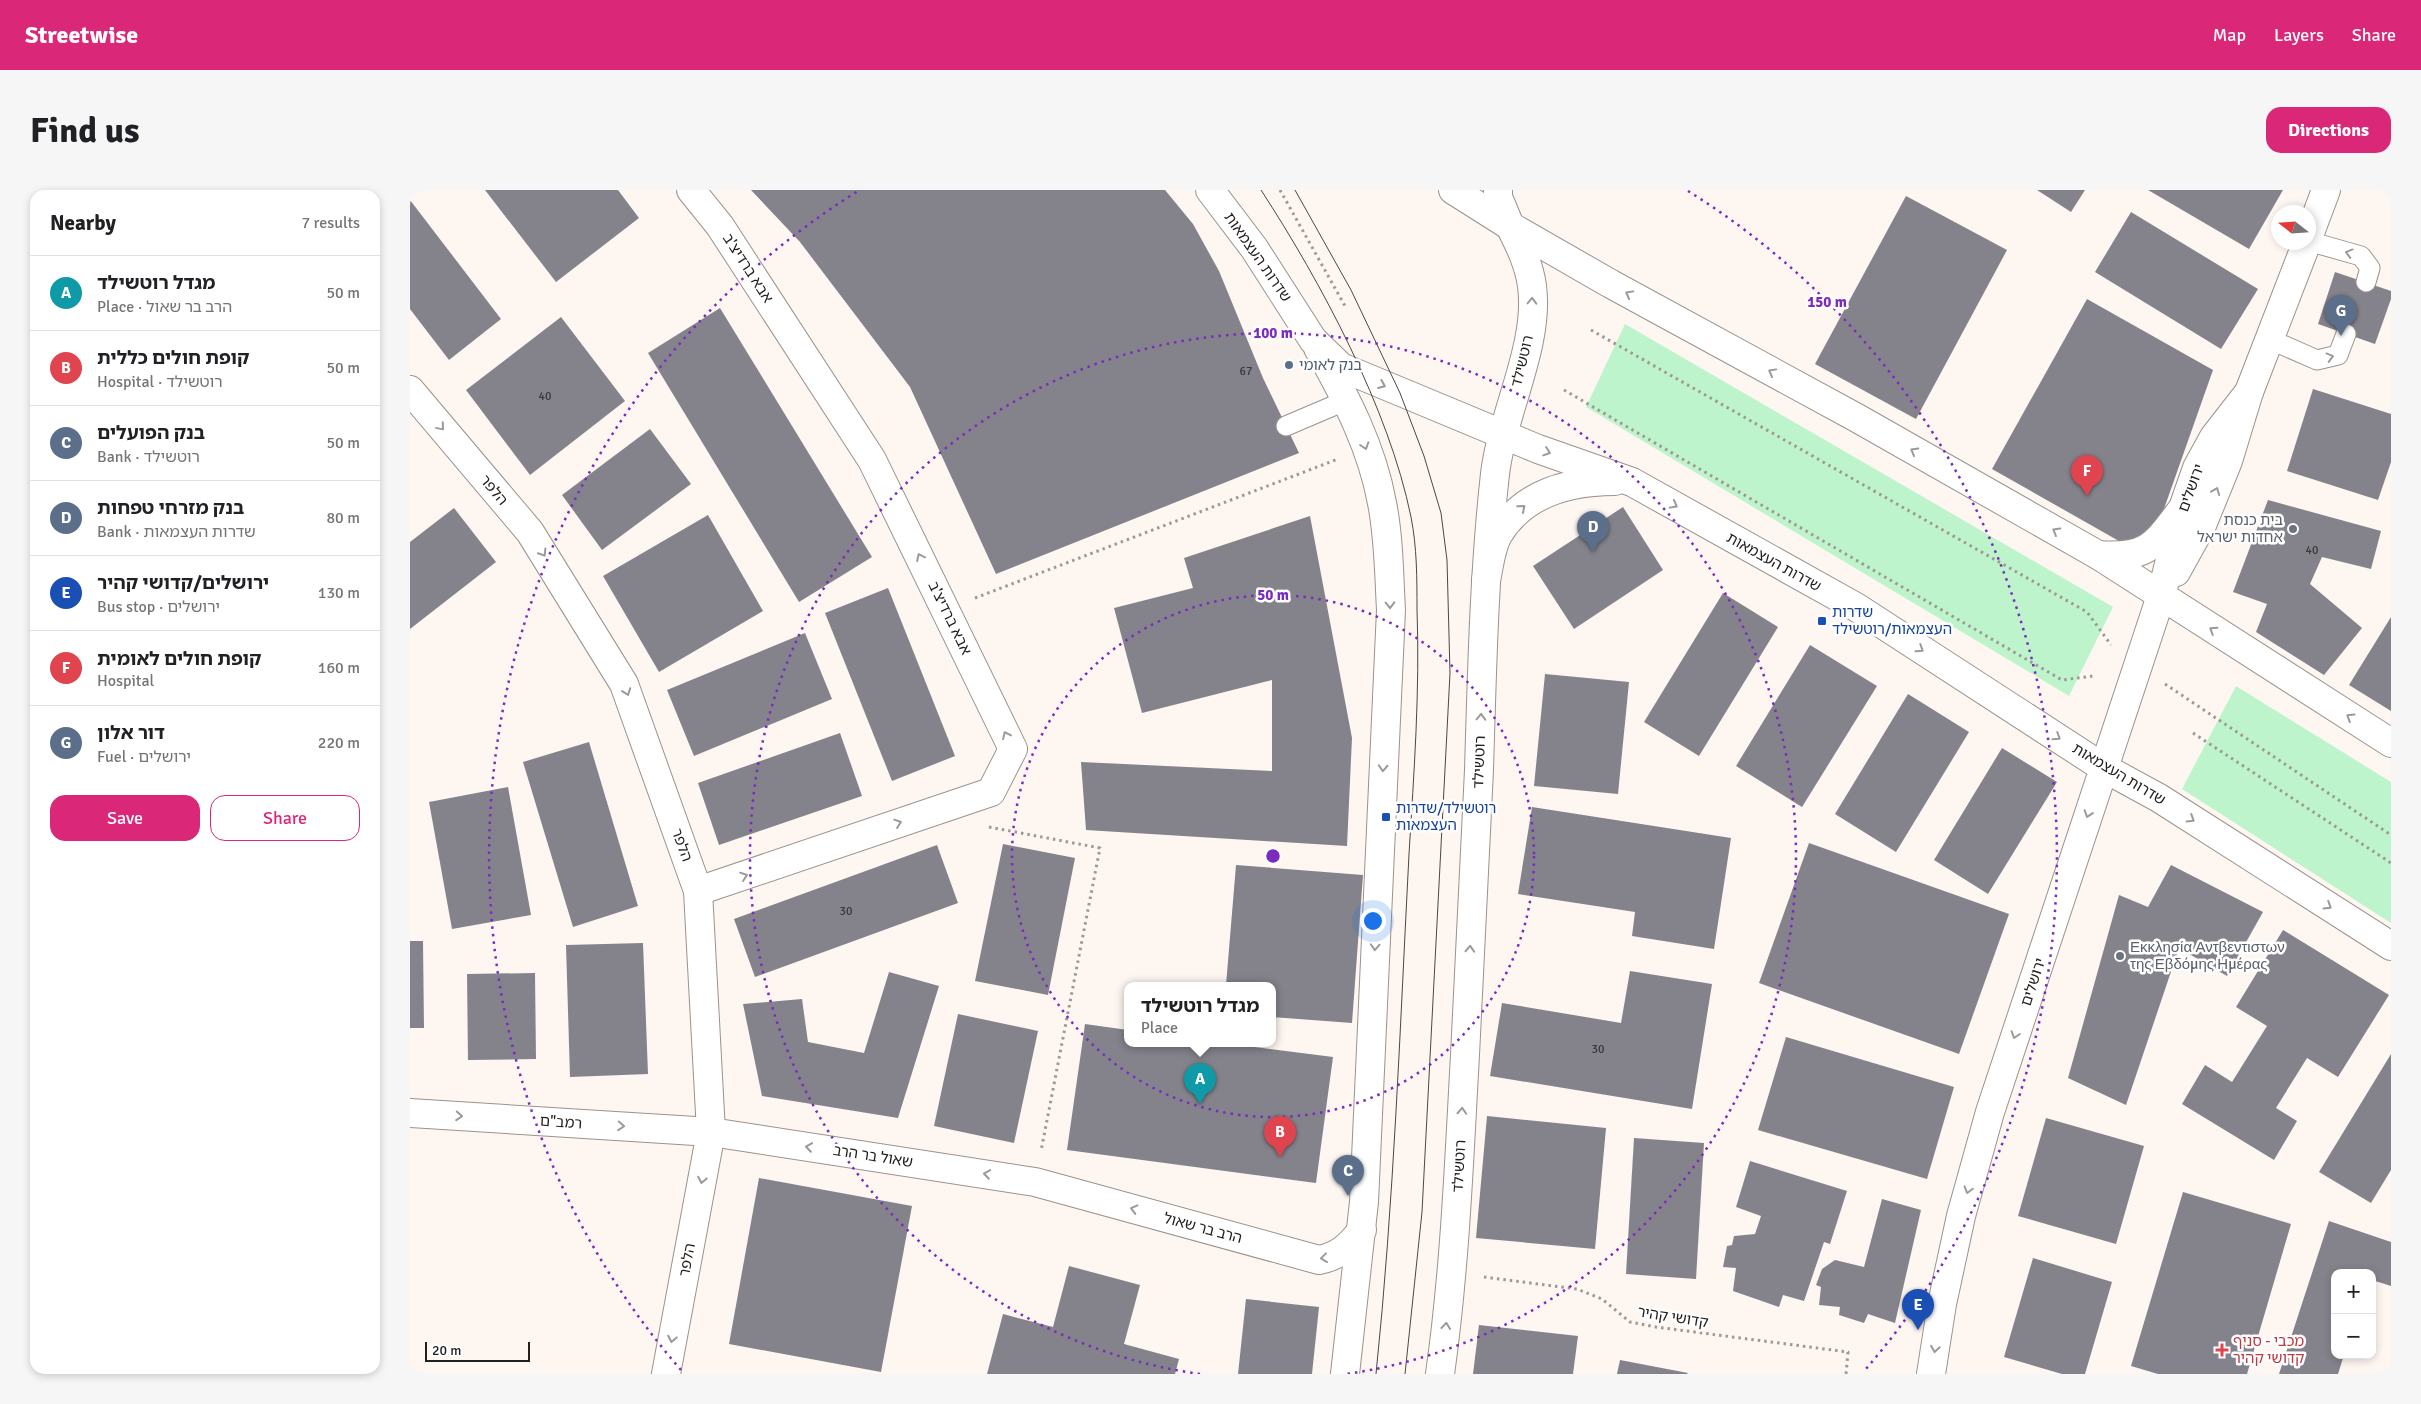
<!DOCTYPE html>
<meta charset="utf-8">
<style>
:root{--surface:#fff;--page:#f6f6f6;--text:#202124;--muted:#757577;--line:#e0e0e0;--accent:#db2777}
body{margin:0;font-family:Signika,"Noto Sans Hebrew",sans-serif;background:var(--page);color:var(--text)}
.controls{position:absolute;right:15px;bottom:15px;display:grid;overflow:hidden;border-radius:10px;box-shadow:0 2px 8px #0003}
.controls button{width:45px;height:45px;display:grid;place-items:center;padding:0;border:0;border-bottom:1px solid var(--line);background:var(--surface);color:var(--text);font:25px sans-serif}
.compass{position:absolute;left:1861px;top:15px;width:45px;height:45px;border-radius:50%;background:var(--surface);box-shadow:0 2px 8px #0003;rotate:287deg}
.scale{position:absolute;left:15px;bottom:12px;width:105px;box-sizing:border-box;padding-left:5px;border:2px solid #221e1c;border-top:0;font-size:14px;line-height:18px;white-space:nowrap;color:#221e1c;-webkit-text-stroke:4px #fff;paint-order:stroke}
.you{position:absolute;left:962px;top:730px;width:18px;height:18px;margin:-12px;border:4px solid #fff;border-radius:50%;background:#1a73e8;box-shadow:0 0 0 8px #1a73e833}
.badge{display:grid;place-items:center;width:32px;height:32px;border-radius:50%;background:var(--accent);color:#fff;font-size:16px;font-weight:700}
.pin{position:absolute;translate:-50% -41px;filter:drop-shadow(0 1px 2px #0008)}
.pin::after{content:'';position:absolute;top:26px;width:18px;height:15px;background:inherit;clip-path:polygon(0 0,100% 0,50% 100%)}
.popup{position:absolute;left:714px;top:792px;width:152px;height:65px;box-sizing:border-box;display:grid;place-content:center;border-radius:10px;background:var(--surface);filter:drop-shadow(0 1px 4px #0005);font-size:16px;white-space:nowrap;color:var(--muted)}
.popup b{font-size:19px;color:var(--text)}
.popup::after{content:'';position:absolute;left:50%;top:100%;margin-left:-10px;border:10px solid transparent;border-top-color:var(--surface)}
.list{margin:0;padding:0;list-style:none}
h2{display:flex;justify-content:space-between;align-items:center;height:65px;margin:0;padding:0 20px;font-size:21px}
h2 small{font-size:16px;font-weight:400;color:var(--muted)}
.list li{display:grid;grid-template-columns:32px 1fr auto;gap:15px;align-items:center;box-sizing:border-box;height:75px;padding:0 20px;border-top:1px solid var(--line)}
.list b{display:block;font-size:19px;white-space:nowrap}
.list p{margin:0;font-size:16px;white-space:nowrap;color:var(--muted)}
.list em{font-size:16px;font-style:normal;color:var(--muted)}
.actions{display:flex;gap:10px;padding:15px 20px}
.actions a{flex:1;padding:11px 0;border:1px solid var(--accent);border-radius:15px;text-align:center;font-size:18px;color:var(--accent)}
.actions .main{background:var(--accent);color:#fff}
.map{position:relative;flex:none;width:1981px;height:1184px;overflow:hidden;border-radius:15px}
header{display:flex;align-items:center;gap:30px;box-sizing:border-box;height:70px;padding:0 25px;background:var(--accent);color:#fff}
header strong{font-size:24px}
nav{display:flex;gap:28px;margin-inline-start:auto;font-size:18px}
.intro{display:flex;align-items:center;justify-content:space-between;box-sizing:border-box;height:120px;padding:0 30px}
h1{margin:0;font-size:35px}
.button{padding:12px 22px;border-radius:15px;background:var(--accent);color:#fff;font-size:18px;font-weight:700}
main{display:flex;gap:30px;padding:0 30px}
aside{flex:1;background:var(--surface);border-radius:15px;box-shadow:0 2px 8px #0003}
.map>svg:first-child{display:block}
.green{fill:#bef4cc}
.building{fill:#84838c}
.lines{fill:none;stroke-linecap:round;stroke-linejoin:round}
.service-casing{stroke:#9c928d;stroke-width:21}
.minor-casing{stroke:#9c928d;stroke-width:30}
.tertiary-casing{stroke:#9c928d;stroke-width:30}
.secondary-casing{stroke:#9c928d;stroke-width:30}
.path{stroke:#9f9995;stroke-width:3;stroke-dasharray:2.5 4;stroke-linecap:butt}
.service{stroke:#fff;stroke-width:19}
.minor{stroke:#fff;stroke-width:28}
.tertiary{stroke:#fff;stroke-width:28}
.secondary{stroke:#fff;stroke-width:28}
.tram{stroke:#4c4745;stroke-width:1}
.oneway{stroke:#9c9a99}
.ring{fill:none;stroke:#7b2cbf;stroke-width:2.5;stroke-dasharray:2.5 5}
.service-dot{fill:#5c6f8a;stroke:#fff;stroke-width:2}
.worship-dot{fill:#6b7280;stroke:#fff;stroke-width:2}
.transit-dot{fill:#1a4fb4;stroke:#fff;stroke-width:2}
.health-dot{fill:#e0444e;stroke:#fff;stroke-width:2}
.labels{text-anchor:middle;stroke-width:5;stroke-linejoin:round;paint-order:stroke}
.number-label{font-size:12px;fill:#3a3738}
.street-label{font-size:15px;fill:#221e1c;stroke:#fff}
.service-label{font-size:15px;fill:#4e5e75;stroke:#fff;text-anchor:start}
.worship-label{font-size:15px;fill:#5b616d;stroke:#fff;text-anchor:end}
.transit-label{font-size:15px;fill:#164399;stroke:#fff;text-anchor:start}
.health-label{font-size:15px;fill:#be3a42;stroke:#fff;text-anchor:start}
.centre{fill:#7b2cbf;stroke:#fff;stroke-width:2.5}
.ring-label{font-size:15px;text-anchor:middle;font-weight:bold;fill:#7b2cbf;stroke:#fff;stroke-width:5;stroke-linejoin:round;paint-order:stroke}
</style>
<header>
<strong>Streetwise</strong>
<nav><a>Map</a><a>Layers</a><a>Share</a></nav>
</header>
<div class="intro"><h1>Find us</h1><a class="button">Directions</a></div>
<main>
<aside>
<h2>Nearby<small>7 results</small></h2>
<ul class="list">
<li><span class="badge" style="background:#0f9aa8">A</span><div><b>מגדל רוטשילד</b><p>Place · הרב בר שאול</p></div><em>50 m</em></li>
<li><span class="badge" style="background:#e0444e">B</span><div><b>קופת חולים כללית</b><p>Hospital · רוטשילד</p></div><em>50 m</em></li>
<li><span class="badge" style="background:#5c6f8a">C</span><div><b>בנק הפועלים</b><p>Bank · רוטשילד</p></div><em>50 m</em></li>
<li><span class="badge" style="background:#5c6f8a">D</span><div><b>בנק מזרחי טפחות</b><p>Bank · שדרות העצמאות</p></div><em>80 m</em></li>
<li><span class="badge" style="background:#1a4fb4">E</span><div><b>ירושלים/קדושי קהיר</b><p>Bus stop · ירושלים</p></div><em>130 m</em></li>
<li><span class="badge" style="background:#e0444e">F</span><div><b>קופת חולים לאומית</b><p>Hospital</p></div><em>160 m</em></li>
<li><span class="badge" style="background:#5c6f8a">G</span><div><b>דור אלון</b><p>Fuel · ירושלים</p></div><em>220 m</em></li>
</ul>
<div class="actions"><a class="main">Save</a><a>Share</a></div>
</aside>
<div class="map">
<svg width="1981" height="1184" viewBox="0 0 1981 1184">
<rect width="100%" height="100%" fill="#fef6f1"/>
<g class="green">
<polygon points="1215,134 1703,417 1659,506 1176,217"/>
<polygon points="1826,496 1981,592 1981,733 1772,599"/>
</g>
<g class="building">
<polygon points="75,0 208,0 229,28 146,92"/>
<polygon points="341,0 755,0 783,34 809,81 853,188 889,263 586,384 500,197 390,52"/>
<polygon points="1627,0 1675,0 1661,22"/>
<polygon points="1738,0 1873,0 1839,59"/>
<polygon points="1496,6 1597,60 1506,229 1405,174"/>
<polygon points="0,10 91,129 39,170 0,119"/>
<polygon points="1721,22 1848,99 1811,159 1685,82"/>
<polygon points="1925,82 1981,101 1981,109 1965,154 1908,134"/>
<polygon points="1677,109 1803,180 1743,350 1716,355 1582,279"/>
<polygon points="310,118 462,367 389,412 238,163"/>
<polygon points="151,127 215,211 120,285 56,200"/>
<polygon points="1903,199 1981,224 1981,272 1968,310 1877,281"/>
<polygon points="240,239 281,294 192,360 152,305"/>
<polygon points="1858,310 1971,341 1961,379 1912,367 1900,394 1952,438 1914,485 1846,442 1857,414 1823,402"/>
<polygon points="1213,317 1253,380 1164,439 1123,376"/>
<polygon points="44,318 86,372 0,439 0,352"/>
<polygon points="298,325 353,421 249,482 193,386"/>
<polygon points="900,326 942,548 937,656 676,640 671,572 862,581 862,490 732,523 704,418 783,398 774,368"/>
<polygon points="478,398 545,566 482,591 415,423"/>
<polygon points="1313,403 1368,437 1289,566 1234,532"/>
<polygon points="1981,427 1981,521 1939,495"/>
<polygon points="395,443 422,509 284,566 257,500"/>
<polygon points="1400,455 1467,496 1392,617 1326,576"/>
<polygon points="1135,484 1219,492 1208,604 1124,596"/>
<polygon points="1498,504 1559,542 1486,662 1425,624"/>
<polygon points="430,543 452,606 309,655 288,593"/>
<polygon points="179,552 228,716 163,737 113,572"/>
<polygon points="1592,558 1647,592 1578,704 1524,670"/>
<polygon points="98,597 121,725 42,739 19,612"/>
<polygon points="1122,617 1321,648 1304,759 1222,746 1225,722 1108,704"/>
<polygon points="1399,653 1599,724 1549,864 1349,793"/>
<polygon points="593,654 665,668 638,805 565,791"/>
<polygon points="527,655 548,713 345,787 324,729"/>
<polygon points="826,675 953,685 942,833 862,827 862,795 816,795"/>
<polygon points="1761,675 1853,722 1817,786 1769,758 1716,915 1658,888 1709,705 1738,717"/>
<polygon points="1873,740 1979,805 1928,887 1897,868 1866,918 1887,931 1864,970 1772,914 1795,875 1822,892 1857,836 1826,817"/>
<polygon points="0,751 13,751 14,838 0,838"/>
<polygon points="233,753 238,884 160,887 156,755"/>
<polygon points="1220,781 1302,794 1282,919 1080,886 1092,813 1211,833"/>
<polygon points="479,782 529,796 488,928 352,906 333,814 392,809 398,852 454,863"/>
<polygon points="125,783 126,869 58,870 57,784"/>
<polygon points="548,824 628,841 604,953 524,936"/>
<polygon points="675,834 718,840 718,853 813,853 923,867 906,993 657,960"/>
<polygon points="1376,847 1544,897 1517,989 1348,940"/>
<polygon points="1981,864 1981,980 1961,1013 1909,982"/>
<polygon points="1077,926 1196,938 1185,1059 1066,1048"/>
<polygon points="1636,928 1734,956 1706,1054 1608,1026"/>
<polygon points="1224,948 1294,953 1286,1089 1216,1084"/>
<polygon points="1340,971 1437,1001 1420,1054 1414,1052 1394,1111 1373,1105 1369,1117 1323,1101 1326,1078 1313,1077 1317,1056 1322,1055 1324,1046 1345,1044 1351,1026 1326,1017"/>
<polygon points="349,988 502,1016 471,1182 319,1154"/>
<polygon points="1773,1002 1881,1034 1837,1184 1748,1184 1721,1176"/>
<polygon points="1472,1009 1511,1020 1485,1133 1458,1124 1454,1133 1429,1125 1430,1117 1409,1115 1411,1097 1406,1095 1412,1079 1425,1070 1454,1077"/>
<polygon points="1919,1031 1981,1052 1981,1096 1962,1090 1962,1083 1925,1083 1925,1165 1934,1165 1928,1184 1869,1184"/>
<polygon points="1623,1068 1702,1092 1675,1184 1652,1184 1594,1167"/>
<polygon points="659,1076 730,1095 714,1154 769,1169 765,1184 577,1184 593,1124 643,1137"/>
<polygon points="836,1109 909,1117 902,1184 828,1184"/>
<polygon points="1069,1135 1168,1146 1163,1184 1063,1184"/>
<polygon points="1210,1170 1278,1183 1277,1184 1207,1184"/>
</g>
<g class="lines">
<g class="service-casing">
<g id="service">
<polyline points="1898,51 1951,66 1960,78 1956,92"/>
<polyline points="1859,149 1907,170 1928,165 1936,144"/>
<polyline points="876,236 937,210"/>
</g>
</g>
<g class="minor-casing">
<g id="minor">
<polyline points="281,0 310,36 462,270 603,559 581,602 288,701"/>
<polyline points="1088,0 1088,7 1100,36"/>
<polyline points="0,200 120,342 214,494 288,701 301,942 256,1184"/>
<path d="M0,923L301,942L625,992L909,1070C929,1066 940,1056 952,1040"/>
</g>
</g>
<g class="tertiary-casing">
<g id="tertiary">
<polyline points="1898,48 1916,0"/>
<path d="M908,158C935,206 962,257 972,313C979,348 979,385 981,420L954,1012L935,1184"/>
<polyline points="1766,382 1792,335 1818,271 1839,202 1897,52"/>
<path d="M1030,1184C1045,1078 1049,972 1055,865C1059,770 1065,675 1069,580C1072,481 1074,382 1085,284C1092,224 1130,155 1122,96C1119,74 1110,56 1100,36"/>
<polyline points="1521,1184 1532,1114 1551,1026 1580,922 1751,406 1773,318 1787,278 1804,247 1839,202"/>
</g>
</g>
<g class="secondary-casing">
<g id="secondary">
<polyline points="800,0 844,58 903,150 931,177 1128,259 1222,292 1446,417 1694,578 1749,608 1981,756"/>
<polyline points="1043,0 1100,36 1201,94 1447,228 1688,365 1981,553"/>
<path d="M1688,365C1738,369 1745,355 1773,318"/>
<path d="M1076,390C1079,377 1081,357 1088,345C1113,303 1159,291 1205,291"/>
</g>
</g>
<g class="path">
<polyline points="870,0 935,116"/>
<polyline points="1181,140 1677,422 1701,455"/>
<polyline points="1154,200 1652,490 1683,486"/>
<polyline points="565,408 928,269"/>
<polyline points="1755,494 1981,645"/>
<polyline points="1783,543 1981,673"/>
<polyline points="579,637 690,658 631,961"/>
<polyline points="1074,1087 1167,1099 1192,1109 1220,1132 1246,1137 1438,1162 1436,1184"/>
</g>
<use href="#service" class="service"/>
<use href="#minor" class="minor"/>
<use href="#tertiary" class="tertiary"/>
<use href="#secondary" class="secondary"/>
<g class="tram">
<path d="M851,0C911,92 979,219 1001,327C1007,357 1007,389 1007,419C1010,501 1004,582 999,664C990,837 984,1011 966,1184"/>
<polyline points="885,0 941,100 990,203 1014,266 1031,323 1037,370 1040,483 1012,1022 995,1184"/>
</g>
</g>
<defs><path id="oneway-chevron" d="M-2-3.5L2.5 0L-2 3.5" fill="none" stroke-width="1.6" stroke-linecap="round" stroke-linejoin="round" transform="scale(1.25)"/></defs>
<g class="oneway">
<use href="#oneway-chevron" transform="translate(1939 63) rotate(-165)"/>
<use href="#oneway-chevron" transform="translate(1219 104) rotate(-151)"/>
<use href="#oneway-chevron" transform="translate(1122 111) rotate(-88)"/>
<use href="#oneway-chevron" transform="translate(1920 167) rotate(-15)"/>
<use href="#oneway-chevron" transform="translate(1362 182) rotate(-151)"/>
<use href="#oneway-chevron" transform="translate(972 195) rotate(23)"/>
<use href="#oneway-chevron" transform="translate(31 237) rotate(50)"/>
<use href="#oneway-chevron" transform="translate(955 256) rotate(72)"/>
<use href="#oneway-chevron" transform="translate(1504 261) rotate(-150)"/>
<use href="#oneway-chevron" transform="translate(1137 262) rotate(19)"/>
<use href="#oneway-chevron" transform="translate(1806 301) rotate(-68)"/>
<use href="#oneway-chevron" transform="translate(1264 315) rotate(29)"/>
<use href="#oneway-chevron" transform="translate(1112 318) rotate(-41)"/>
<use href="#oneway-chevron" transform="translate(1646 341) rotate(-150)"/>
<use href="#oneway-chevron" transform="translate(133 363) rotate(58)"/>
<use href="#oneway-chevron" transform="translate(510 367) rotate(-116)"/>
<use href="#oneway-chevron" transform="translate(980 415) rotate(89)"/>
<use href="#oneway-chevron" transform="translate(1803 440) rotate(-147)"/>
<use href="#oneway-chevron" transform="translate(1510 459) rotate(33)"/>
<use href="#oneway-chevron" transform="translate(217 502) rotate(70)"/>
<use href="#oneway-chevron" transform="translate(1071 527) rotate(-88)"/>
<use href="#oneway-chevron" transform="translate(1940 527) rotate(-148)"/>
<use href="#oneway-chevron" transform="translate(596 545) rotate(-115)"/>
<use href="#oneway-chevron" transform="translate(1647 547) rotate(33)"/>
<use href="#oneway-chevron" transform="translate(973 578) rotate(93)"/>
<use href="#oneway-chevron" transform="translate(1678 624) rotate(109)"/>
<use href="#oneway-chevron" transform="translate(1781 629) rotate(32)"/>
<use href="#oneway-chevron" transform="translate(488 633) rotate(-19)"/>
<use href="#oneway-chevron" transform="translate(334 686) rotate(-19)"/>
<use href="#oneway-chevron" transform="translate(1918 716) rotate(32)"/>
<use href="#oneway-chevron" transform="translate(965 757) rotate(93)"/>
<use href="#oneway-chevron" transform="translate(1060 759) rotate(-87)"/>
<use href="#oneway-chevron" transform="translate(1605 845) rotate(108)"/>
<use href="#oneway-chevron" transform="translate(1052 921) rotate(-87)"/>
<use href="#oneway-chevron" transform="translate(49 926) rotate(4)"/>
<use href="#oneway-chevron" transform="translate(211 936) rotate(4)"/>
<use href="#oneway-chevron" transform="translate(399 957) rotate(-171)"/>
<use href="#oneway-chevron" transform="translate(577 984) rotate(-171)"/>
<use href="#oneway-chevron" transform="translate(292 990) rotate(101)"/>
<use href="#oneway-chevron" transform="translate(1558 1000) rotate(106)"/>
<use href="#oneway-chevron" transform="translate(724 1019) rotate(-165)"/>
<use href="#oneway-chevron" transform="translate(914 1068) rotate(173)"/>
<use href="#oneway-chevron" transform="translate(1036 1136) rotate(-84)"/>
<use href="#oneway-chevron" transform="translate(262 1149) rotate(101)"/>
<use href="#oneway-chevron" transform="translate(1525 1159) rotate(99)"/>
</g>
<g class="ring">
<circle cx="863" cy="666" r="261"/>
<path d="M790 1184A523 523 0 1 1 936 1184"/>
<path d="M271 1180A784 784 0 0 1 448 1M1278 1A784 784 0 0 1 1455 1180"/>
</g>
<circle class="service-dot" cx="879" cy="175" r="5"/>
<g class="worship-dot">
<circle cx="1883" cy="339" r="5"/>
<circle cx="1710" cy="766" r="5"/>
</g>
<g class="transit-dot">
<rect x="1407" y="426" width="10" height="10" rx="2.5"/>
<rect x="971" y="622" width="10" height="10" rx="2.5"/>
</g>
<path class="health-dot" d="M1809.5 1152.5h5v5h5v5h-5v5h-5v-5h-5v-5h5z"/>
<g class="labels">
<g class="number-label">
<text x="836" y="185">67</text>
<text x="135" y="210">40</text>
<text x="1902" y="364">40</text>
<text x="436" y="725">30</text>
<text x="1188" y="863">30</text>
</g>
<g class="street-label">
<text transform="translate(848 67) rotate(55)" y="5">שדרות העצמאות</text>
<text transform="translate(338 78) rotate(57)" y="5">אבא ברדיצ'ב</text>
<text transform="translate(1112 171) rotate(-76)" y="5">רוטשילד</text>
<text transform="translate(1781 298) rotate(-70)" y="5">ירושלים</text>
<text transform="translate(84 300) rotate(50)" y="5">הלפר</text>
<text transform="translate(1364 372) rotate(29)" y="5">שדרות העצמאות</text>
<text transform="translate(540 428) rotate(64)" y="5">אבא ברדיצ'ב</text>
<text transform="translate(1069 572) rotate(-88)" y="5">רוטשילד</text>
<text transform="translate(1709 584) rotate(31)" y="5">שדרות העצמאות</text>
<text transform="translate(272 655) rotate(70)" y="5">הלפר</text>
<text transform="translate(1623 792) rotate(-72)" y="5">ירושלים</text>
<text transform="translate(151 932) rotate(4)" y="5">רמב"ם</text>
<text transform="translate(463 966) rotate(9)" y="5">שאול בר הרב</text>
<text transform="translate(1049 976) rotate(-87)" y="5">רוטשילד</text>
<text transform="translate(793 1038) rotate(15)" y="5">הרב בר שאול</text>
<text transform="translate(277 1070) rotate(-79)" y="5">הלפר</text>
<text transform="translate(1263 1127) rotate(9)" y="5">קדושי קהיר</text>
</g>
<g class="service-label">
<text x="889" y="180">בנק לאומי</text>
</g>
<g class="worship-label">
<text x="1873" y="335">בית כנסת<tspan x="1873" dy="17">אחדות ישראל</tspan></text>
<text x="1720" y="762" text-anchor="start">Εκκλησία Αντβεντιστων<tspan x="1720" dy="17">της Εβδόμης Ημέρας</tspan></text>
</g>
<g class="transit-label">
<text x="1422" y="427">שדרות<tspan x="1422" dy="17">העצמאות/רוטשילד</tspan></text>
<text x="986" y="623">רוטשילד/שדרות<tspan x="986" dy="17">העצמאות</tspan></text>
</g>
<g class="health-label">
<text x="1823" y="1156">מכבי - סניף<tspan x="1823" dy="17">קדושי קהיר</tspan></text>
</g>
</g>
<circle cx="863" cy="666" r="8" class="centre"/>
<g class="ring-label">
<text x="1417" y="117">150 m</text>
<text x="863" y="148">100 m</text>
<text x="863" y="410">50 m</text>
</g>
</svg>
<div class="controls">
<button>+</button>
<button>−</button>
</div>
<svg class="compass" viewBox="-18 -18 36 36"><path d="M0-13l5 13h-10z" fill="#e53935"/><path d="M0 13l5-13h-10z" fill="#757577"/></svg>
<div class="scale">20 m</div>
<div class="you"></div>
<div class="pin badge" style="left:790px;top:914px;background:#0f9aa8">A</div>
<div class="popup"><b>מגדל רוטשילד</b>Place</div>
<div class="pin badge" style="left:870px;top:967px;background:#e0444e">B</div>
<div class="pin badge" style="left:938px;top:1006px;background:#5c6f8a">C</div>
<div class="pin badge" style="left:1183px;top:362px;background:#5c6f8a">D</div>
<div class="pin badge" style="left:1508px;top:1140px;background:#1a4fb4">E</div>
<div class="pin badge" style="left:1677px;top:306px;background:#e0444e">F</div>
<div class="pin badge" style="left:1931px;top:146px;background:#5c6f8a">G</div>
</div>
</main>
